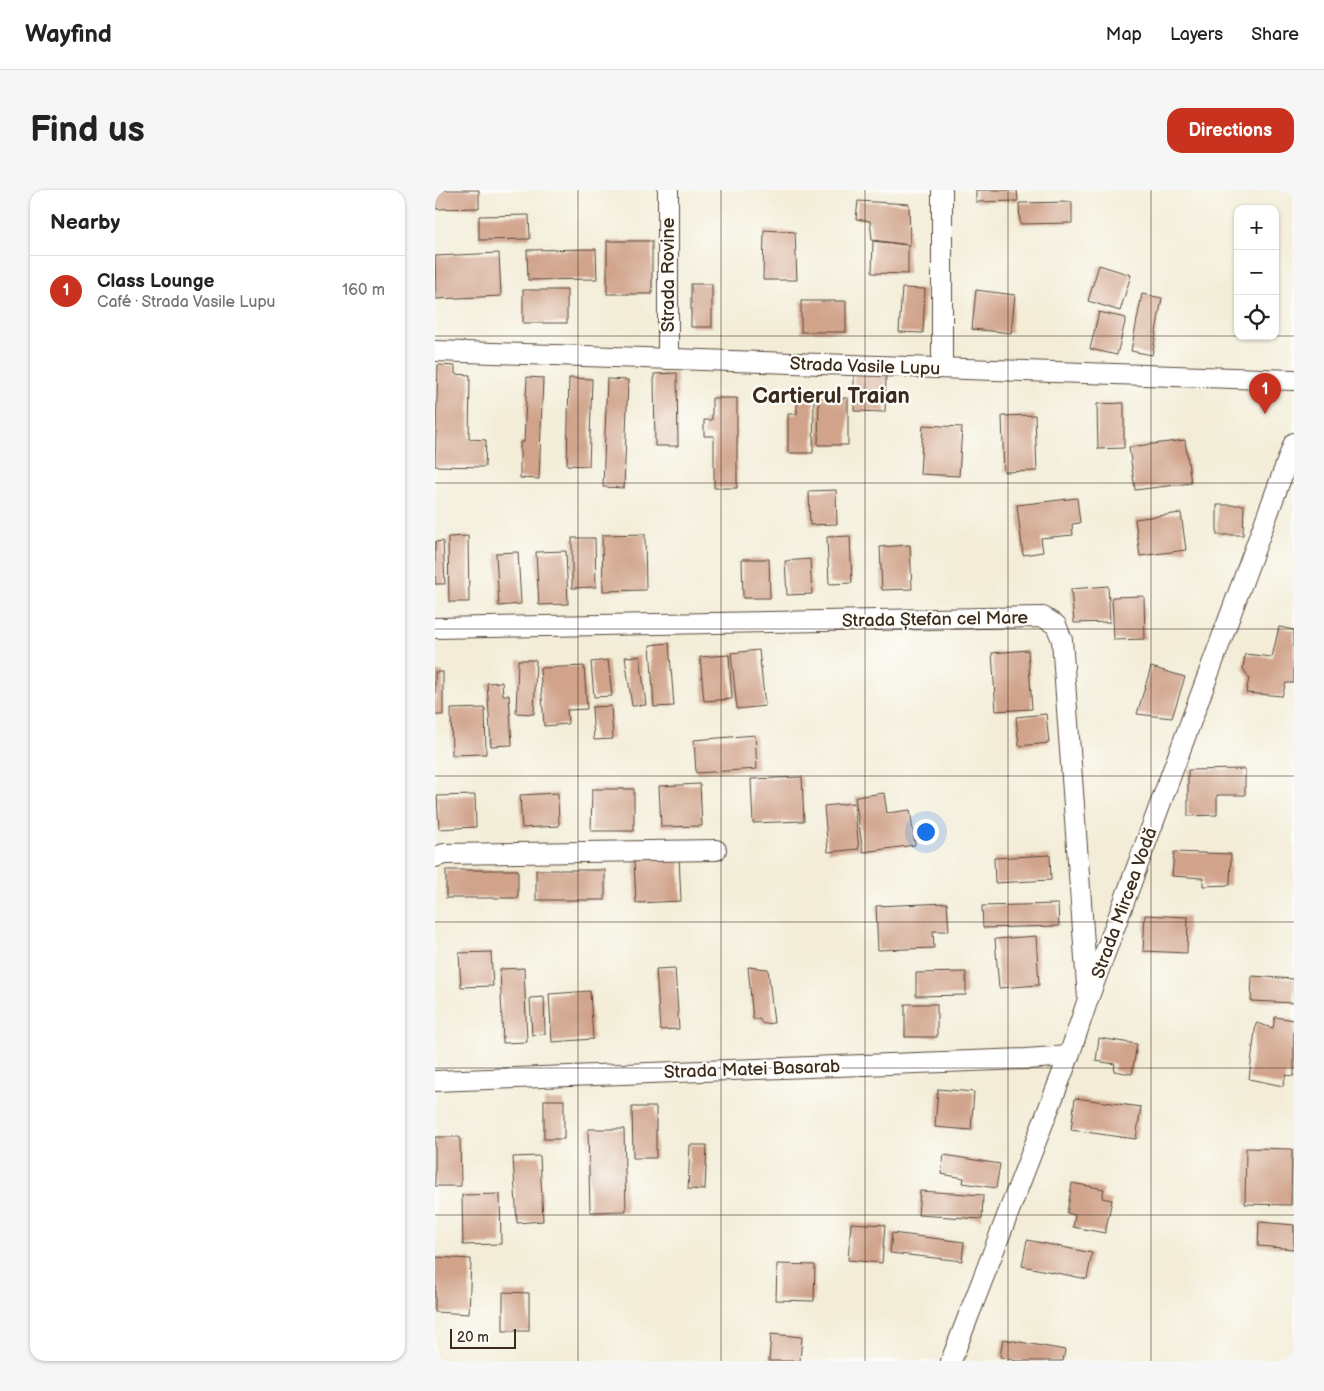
<!DOCTYPE html>
<meta charset="utf-8">
<style>
:root{--surface:#fff;--page:#f6f6f6;--text:#222;--muted:#767676;--line:#e0e0e0;--accent:#c8321e}
body{margin:0;font-family:"Balsamiq Sans",sans-serif;background:var(--page);color:var(--text)}
.controls{position:absolute;right:15px;top:15px;display:grid;overflow:hidden;border-radius:10px;box-shadow:0 1px 4px #0004}
.controls button{width:45px;height:45px;display:grid;place-items:center;padding:0;border:0;border-bottom:1px solid var(--line);background:var(--surface);color:var(--text);font:25px sans-serif}
.scale{position:absolute;left:15px;bottom:12px;width:66px;box-sizing:border-box;padding-left:5px;border:2px solid #3b2a1e;border-top:0;font-size:14px;line-height:18px;white-space:nowrap;color:#3b2a1e;-webkit-text-stroke:4px #fdfcf7;paint-order:stroke}
.you{position:absolute;left:490px;top:641px;width:18px;height:18px;margin:-12px;border:4px solid #fff;border-radius:50%;background:#1a73e8;box-shadow:0 0 0 8px #1a73e833}
.badge{display:grid;place-items:center;width:32px;height:32px;border-radius:50%;background:var(--accent);color:#fff;font-size:16px;font-weight:700}
.pin{position:absolute;translate:-50% -41px;filter:drop-shadow(0 1px 2px #0008)}
.pin::after{content:'';position:absolute;top:26px;width:18px;height:15px;background:inherit;clip-path:polygon(0 0,100% 0,50% 100%)}
.list{margin:0;padding:0;list-style:none}
h2{display:flex;justify-content:space-between;align-items:center;height:65px;margin:0;padding:0 20px;font-size:21px}
h2 small{font-size:16px;font-weight:400;color:var(--muted)}
.list li{display:grid;grid-template-columns:32px 1fr auto;gap:15px;align-items:center;box-sizing:border-box;height:70px;padding:0 20px;border-top:1px solid var(--line)}
.list b{display:block;font-size:19px;white-space:nowrap}
.list p{margin:0;font-size:16px;white-space:nowrap;color:var(--muted)}
.list em{font-size:16px;font-style:normal;color:var(--muted)}
.icon{flex:none;width:28px;height:28px;fill:none;stroke:currentColor;stroke-width:2;stroke-linecap:round;stroke-linejoin:round}
.map{position:relative;flex:none;width:859px;height:1171px;overflow:hidden;border-radius:15px}
header{display:flex;align-items:center;gap:30px;box-sizing:border-box;height:70px;padding:0 25px;background:var(--surface);border-bottom:1px solid var(--line)}
header strong{font-size:24px}
nav{display:flex;gap:28px;margin-inline-start:auto;font-size:18px}
.intro{display:flex;align-items:center;justify-content:space-between;box-sizing:border-box;height:120px;padding:0 30px}
h1{margin:0;font-size:35px}
.button{padding:12px 22px;border-radius:15px;background:var(--accent);color:#fff;font-size:18px;font-weight:700}
main{display:flex;gap:30px;padding:0 30px}
aside{flex:1;background:var(--surface);border-radius:15px;box-shadow:0 1px 4px #0004}
.map>svg:first-child{display:block}
.building{fill:#d0a38a}
.lines{fill:none;stroke-linecap:round;stroke-linejoin:round}
.minor-casing{stroke:#57473a;stroke-width:22}
.minor{stroke:#fff;stroke-width:20}
.grid{fill:none;stroke:#3b2a1e;stroke-width:1;stroke-opacity:0.55}
.labels{text-anchor:middle;stroke-width:4.5;stroke-linejoin:round;paint-order:stroke}
.street-label{font-size:18px;fill:#3b2a1e;stroke:#fdfcf7}
.district-label{font-size:22px;font-weight:bold;fill:#3b2a1e;stroke:#fdfcf7}
</style>
<header>
<strong>Wayfind</strong>
<nav><a>Map</a><a>Layers</a><a>Share</a></nav>
</header>
<div class="intro"><h1>Find us</h1><a class="button">Directions</a></div>
<main>
<aside>
<h2>Nearby<small></small></h2>
<ul class="list">
<li><span class="badge">1</span><div><b>Class Lounge</b><p>Café · Strada Vasile Lupu</p></div><em>160 m</em></li>
</ul>
</aside>
<div class="map">
<svg width="859" height="1171" viewBox="0 0 859 1171">
<rect width="100%" height="100%" fill="#fdfcf7"/>
<filter id="ink" filterUnits="userSpaceOnUse"><feTurbulence type="fractalNoise" baseFrequency=".02" numOctaves="2"/><feDisplacementMap in="SourceGraphic" scale="10" xChannelSelector="R" yChannelSelector="G"/><feConvolveMatrix kernelMatrix="1 2 1 2 8 2 1 2 1" color-interpolation-filters="sRGB"/></filter>
<filter id="wash" filterUnits="userSpaceOnUse"><feTurbulence type="fractalNoise" baseFrequency=".0096" numOctaves="4" result="noise"/><feDisplacementMap in="SourceGraphic" scale="20" xChannelSelector="R" yChannelSelector="G"/><feGaussianBlur stdDeviation="1.12" result="paint"/><feColorMatrix in="noise" values="0 0 0 0 0 0 0 0 0 0 0 0 0 0 0 0 0 1.4 0 .05"/><feComposite in="paint" operator="in"/></filter>
<g filter="url(#wash)">
<rect width="100%" height="100%" fill="#f3edd8"/>
<g id="blocks">
<g class="building">
<polygon points="0,0 44,0 44,18 0,19"/>
<polygon points="541,0 582,0 583,11 541,12"/>
<polygon points="423,11 474,14 475,55 437,50 435,31 421,29"/>
<polygon points="637,12 637,33 585,34 584,13"/>
<polygon points="94,25 95,49 44,50 44,26"/>
<polygon points="329,40 360,42 362,90 328,90"/>
<rect x="172" y="51" width="45" height="53"/>
<polygon points="438,51 473,55 473,84 437,83"/>
<polygon points="161,59 162,89 93,90 92,60"/>
<polygon points="64,63 66,106 1,109 0,66"/>
<polygon points="664,75 696,85 685,121 653,111"/>
<rect x="256" y="94" width="21" height="43"/>
<polygon points="467,98 490,99 488,143 464,142"/>
<rect x="88" y="100" width="44" height="33"/>
<polygon points="541,100 580,105 576,143 537,139"/>
<polygon points="707,104 727,108 717,165 696,161"/>
<rect x="366" y="111" width="45" height="31"/>
<polygon points="664,122 691,128 682,165 655,159"/>
<polygon points="3,175 20,176 20,184 35,185 34,249 51,250 50,277 0,276"/>
<polygon points="242,183 243,256 220,256 219,184"/>
<polygon points="419,183 451,184 450,222 419,221"/>
<polygon points="92,187 108,188 104,289 85,288 85,252 89,252"/>
<polygon points="134,188 157,189 154,276 132,275"/>
<polygon points="172,189 193,190 189,298 168,297"/>
<polygon points="277,208 302,208 302,298 279,298 279,246 269,246 269,230 277,230"/>
<polygon points="384,208 413,208 413,255 383,255"/>
<polygon points="362,209 379,209 378,263 353,263 353,224 362,224"/>
<polygon points="689,213 689,258 663,259 662,214"/>
<polygon points="600,225 602,281 569,282 567,226"/>
<polygon points="488,235 527,237 524,286 485,284"/>
<polygon points="750,250 756,293 700,300 694,257"/>
<polygon points="401,300 402,334 375,335 374,301"/>
<polygon points="642,308 645,333 637,334 638,345 606,348 608,362 588,365 582,315"/>
<polygon points="782,315 809,315 808,345 782,345"/>
<polygon points="746,323 751,360 705,366 700,329"/>
<polygon points="210,344 211,400 168,401 167,345"/>
<polygon points="33,346 34,412 14,412 13,347"/>
<polygon points="415,346 417,393 394,394 392,347"/>
<polygon points="137,348 160,348 161,397 137,398"/>
<polygon points="8,351 10,394 0,394 0,352"/>
<polygon points="475,355 477,399 447,400 445,357"/>
<polygon points="131,361 133,414 104,415 101,362"/>
<polygon points="83,362 86,414 64,416 61,363"/>
<polygon points="307,369 334,369 335,408 308,408"/>
<polygon points="375,369 377,404 352,405 350,371"/>
<polygon points="673,396 675,432 639,433 636,399"/>
<polygon points="709,406 710,449 679,450 677,407"/>
<polygon points="844,437 859,440 859,493 851,493 847,506 811,503 814,488 808,478 810,464 837,467"/>
<polygon points="234,453 239,516 219,517 215,455"/>
<polygon points="324,460 330,516 302,519 296,463"/>
<polygon points="593,460 597,519 561,521 557,463"/>
<polygon points="294,465 297,509 269,511 265,467"/>
<polygon points="205,466 211,515 197,516 190,467"/>
<polygon points="83,470 101,470 99,524 81,523"/>
<polygon points="173,470 177,506 159,507 156,472"/>
<polygon points="149,476 152,519 132,520 133,534 109,536 105,478"/>
<polygon points="716,477 750,487 737,528 702,524"/>
<rect x="0" y="482" width="8" height="43"/>
<polygon points="67,492 68,505 74,505 77,555 56,556 52,493"/>
<polygon points="176,516 178,549 159,550 157,517"/>
<polygon points="50,518 51,564 17,565 16,519"/>
<polygon points="611,524 614,553 584,556 581,527"/>
<polygon points="320,545 322,579 261,583 259,550"/>
<polygon points="810,579 810,605 782,605 782,625 753,626 753,580"/>
<polygon points="367,587 369,631 318,633 316,589"/>
<polygon points="265,594 267,636 226,637 224,596"/>
<polygon points="157,599 199,599 199,641 156,641"/>
<polygon points="123,603 124,636 87,638 85,605"/>
<polygon points="449,603 452,623 475,620 480,655 428,662 420,607"/>
<polygon points="40,605 41,637 4,639 2,606"/>
<polygon points="419,613 424,659 393,662 389,616"/>
<polygon points="739,662 796,664 795,695 768,696 768,688 737,686"/>
<polygon points="615,665 616,690 560,693 559,668"/>
<polygon points="244,667 246,711 201,713 199,669"/>
<rect x="11" y="680" width="72" height="28"/>
<rect x="101" y="680" width="69" height="30"/>
<polygon points="512,713 514,741 498,741 499,758 443,760 441,716"/>
<polygon points="623,714 624,736 548,738 547,716"/>
<polygon points="710,725 753,727 752,763 708,761"/>
<polygon points="601,746 604,795 564,798 560,749"/>
<polygon points="56,762 58,796 26,797 24,763"/>
<polygon points="313,777 333,779 339,833 328,834 324,829 318,829"/>
<polygon points="89,778 92,852 68,853 65,779"/>
<polygon points="240,778 244,839 225,840 221,779"/>
<polygon points="531,782 531,805 481,806 481,783"/>
<polygon points="817,786 859,789 859,813 816,811"/>
<polygon points="155,801 158,849 117,852 114,804"/>
<polygon points="109,807 110,844 97,845 95,808"/>
<rect x="470" y="814" width="32" height="33"/>
<polygon points="840,827 859,830 859,886 851,885 848,896 814,889 821,833 838,838"/>
<polygon points="664,848 702,854 697,884 679,881 680,874 661,871"/>
<polygon points="503,899 539,902 536,940 500,937"/>
<polygon points="640,908 706,917 701,949 636,940"/>
<rect x="109" y="910" width="20" height="39"/>
<polygon points="197,917 221,917 221,968 198,968"/>
<polygon points="153,939 189,939 191,1021 155,1022"/>
<polygon points="0,947 25,947 26,996 0,996"/>
<polygon points="255,955 272,955 270,1000 253,999"/>
<polygon points="811,958 857,959 856,1015 810,1014"/>
<polygon points="509,965 565,974 561,998 528,993 529,988 506,984"/>
<polygon points="105,966 108,1031 82,1033 78,967"/>
<polygon points="637,993 669,999 667,1008 677,1010 670,1043 638,1037 640,1025 632,1023"/>
<polygon points="485,1001 548,1005 547,1029 483,1025"/>
<polygon points="65,1004 66,1054 28,1055 27,1005"/>
<polygon points="824,1032 859,1035 859,1059 823,1056"/>
<polygon points="416,1033 450,1035 447,1073 413,1070"/>
<polygon points="457,1043 529,1052 527,1071 455,1063"/>
<polygon points="592,1050 657,1063 652,1089 587,1076"/>
<polygon points="0,1067 36,1069 34,1124 0,1122"/>
<polygon points="342,1074 380,1075 379,1111 341,1110"/>
<polygon points="68,1102 94,1103 94,1141 68,1141"/>
<polygon points="336,1144 367,1147 365,1171 334,1171"/>
<polygon points="568,1149 630,1160 628,1171 582,1171 565,1167"/>
</g>
</g>
</g>
<g filter="url(#ink)">
<use href="#blocks" fill-opacity="0" stroke="#57473a" stroke-width="1"/>
<g class="lines">
<g class="minor-casing">
<g id="minor">
<polyline points="507,0 507,178"/>
<polyline points="0,161 859,190"/>
<polyline points="233,169 233,0"/>
<polyline points="0,438 608,427 621,435 627,450 653,809"/>
<polyline points="0,667 9,664 281,660"/>
<polyline points="0,891 591,869 634,866"/>
<polyline points="516,1171 634,866 653,809 859,253"/>
</g>
</g>
<use href="#minor" class="minor"/>
</g>
</g>
<path class="grid" d="M143,0V1171M286,0V1171M430,0V1171M573,0V1171M716,0V1171M0,146H859M0,293H859M0,439H859M0,586H859M0,732H859M0,878H859M0,1025H859"/>
<g class="labels">
<g class="street-label">
<text transform="translate(233 85) rotate(-90)" y="6">Strada Rovine</text>
<text transform="translate(430 176) rotate(2)" y="6">Strada Vasile Lupu</text>
<text transform="translate(500 429) rotate(-1)" y="6">Strada Ștefan cel Mare</text>
<text transform="translate(689 713) rotate(-70)" y="6">Strada Mircea Vodă</text>
<text transform="translate(317 879) rotate(-2)" y="6">Strada Matei Basarab</text>
</g>
<g class="district-label">
<text x="396" y="213">Cartierul Traian</text>
</g>
</g>
</svg>
<div class="controls">
<button>+</button>
<button>−</button>
<button><svg class="icon" aria-label="locate" viewBox="0 0 24 24"><circle cx="12" cy="12" r="6"/><path d="M12 2v4M12 18v4M2 12h4M18 12h4"/></svg></button>
</div>
<div class="scale">20 m</div>
<div class="you"></div>
<div class="pin badge" style="left:830px;top:224px">1</div>
</div>
</main>
